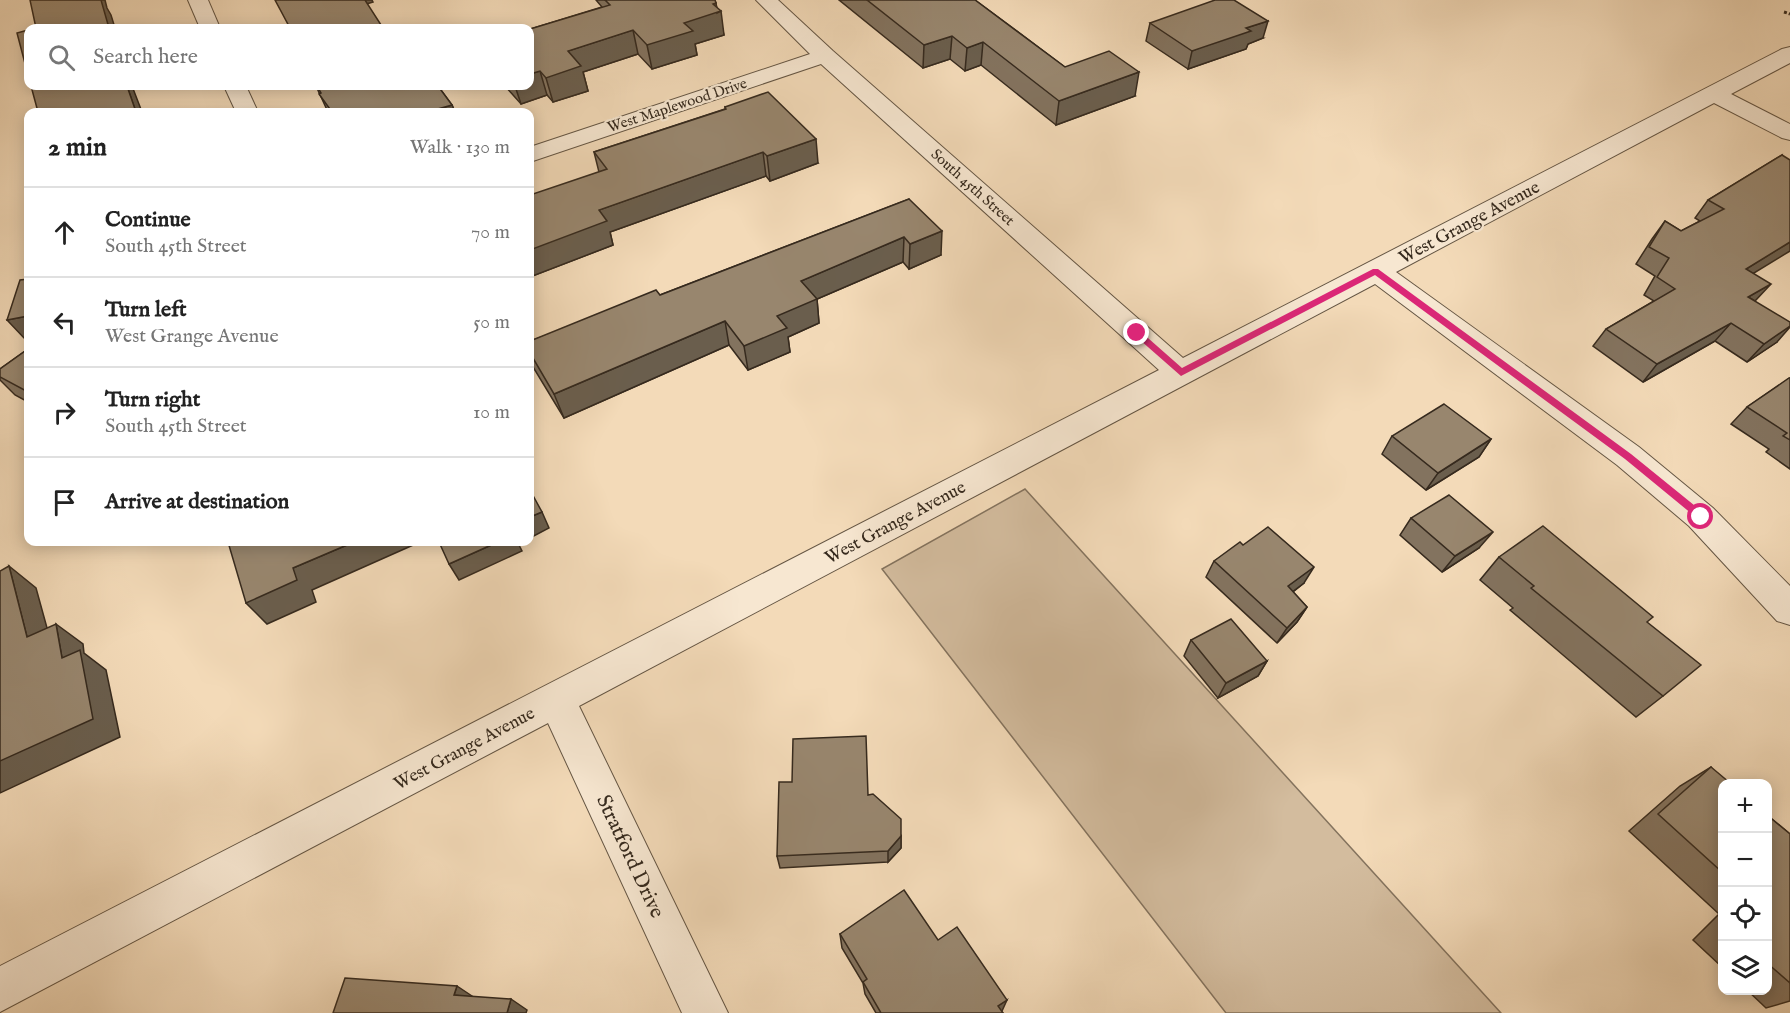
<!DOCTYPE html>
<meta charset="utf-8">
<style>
:root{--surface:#fff;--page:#f2f2f2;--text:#222;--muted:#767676;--line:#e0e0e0}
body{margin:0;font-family:"IM FELL English",serif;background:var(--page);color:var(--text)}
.controls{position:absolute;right:18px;bottom:18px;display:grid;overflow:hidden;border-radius:12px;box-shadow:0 3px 15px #0003}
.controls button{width:54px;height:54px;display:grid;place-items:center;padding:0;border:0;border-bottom:2px solid var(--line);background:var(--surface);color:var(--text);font:30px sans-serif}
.stop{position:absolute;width:18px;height:18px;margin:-14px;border:4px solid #db2777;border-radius:50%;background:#fff}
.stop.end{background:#db2777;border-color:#fff;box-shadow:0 2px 6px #0008}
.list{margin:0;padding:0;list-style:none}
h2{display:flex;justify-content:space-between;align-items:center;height:78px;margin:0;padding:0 24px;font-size:26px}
h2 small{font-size:20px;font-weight:400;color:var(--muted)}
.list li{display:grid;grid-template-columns:39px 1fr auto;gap:18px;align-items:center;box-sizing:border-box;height:90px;padding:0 24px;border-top:2px solid var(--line)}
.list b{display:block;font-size:22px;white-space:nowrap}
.list p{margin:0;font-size:20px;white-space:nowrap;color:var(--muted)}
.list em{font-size:20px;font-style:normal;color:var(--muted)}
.icon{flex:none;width:33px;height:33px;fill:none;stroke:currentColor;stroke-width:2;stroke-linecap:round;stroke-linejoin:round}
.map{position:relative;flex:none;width:1790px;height:1013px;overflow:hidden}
.search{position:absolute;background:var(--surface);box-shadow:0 3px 15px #0003;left:24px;top:24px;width:510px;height:66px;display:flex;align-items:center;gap:15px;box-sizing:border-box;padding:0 21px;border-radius:12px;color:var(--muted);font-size:22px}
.panel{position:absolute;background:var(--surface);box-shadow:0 3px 15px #0003;left:24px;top:108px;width:510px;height:438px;border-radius:12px}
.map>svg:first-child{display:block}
.green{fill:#d3bc9e;stroke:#84735e;stroke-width:1.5}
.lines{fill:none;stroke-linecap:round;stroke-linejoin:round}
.minor-casing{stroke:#655644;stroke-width:2}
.path{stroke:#362a1e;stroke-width:3;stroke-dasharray:3 2;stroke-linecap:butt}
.minor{fill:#f7e7d1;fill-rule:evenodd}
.wall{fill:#83735f;stroke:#362a1e;stroke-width:1.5}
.shaded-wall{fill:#6a5e4d;stroke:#362a1e;stroke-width:1.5}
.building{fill:#98866e;stroke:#362a1e;stroke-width:1.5}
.route{fill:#db2777}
.labels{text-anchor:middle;stroke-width:4.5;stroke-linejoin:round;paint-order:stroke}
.far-street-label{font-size:15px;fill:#362a1e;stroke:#f7e7d1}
.street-label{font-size:18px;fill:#362a1e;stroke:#f7e7d1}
.near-street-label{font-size:21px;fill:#362a1e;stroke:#f7e7d1}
</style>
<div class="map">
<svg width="1790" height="1013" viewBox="0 0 1790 1013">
<rect width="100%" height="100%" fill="#f3dab8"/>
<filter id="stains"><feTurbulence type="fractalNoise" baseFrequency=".00333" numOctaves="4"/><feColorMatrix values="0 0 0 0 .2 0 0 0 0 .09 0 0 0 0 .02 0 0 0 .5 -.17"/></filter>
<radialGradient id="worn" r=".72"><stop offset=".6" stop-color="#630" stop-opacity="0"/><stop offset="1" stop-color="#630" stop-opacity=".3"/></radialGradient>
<polygon class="green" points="1025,489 1501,1013 1226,1013 882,569"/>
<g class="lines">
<g class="minor-casing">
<g id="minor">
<polygon points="188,0 208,0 220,28 200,28"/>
<polygon points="756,0 778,0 833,51 1183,358 1782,49 1790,47 1790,63 1731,94 1790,124 1790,140 1782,138 1714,103 1396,272 1639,447 1713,508 1790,586 1790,625 1777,621 1689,526 1617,465 1375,284 579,706 728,1013 682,1013 548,723 0,1012 0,966 1159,370 821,64 530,162 530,147 810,54"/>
<polygon points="224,86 246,86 258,112 236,112"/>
</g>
</g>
<polyline class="path" points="1784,12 1790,14"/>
<use href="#minor" class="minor"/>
</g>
<g class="wall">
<polygon points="596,0 715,0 724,35 695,44 697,55 652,69 638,54 583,72 588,91 553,102 547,95 521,104 505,86 530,86 530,29 602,7"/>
<polygon points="839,0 975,0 1065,67 1135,96 1056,125 981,65 965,71 950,59 923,68"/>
<polygon points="1150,23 1263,38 1248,44 1246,49 1188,69 1146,41"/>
<polygon points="316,86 438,86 452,105 455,112 328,112"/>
<polygon points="725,107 818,163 770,181 766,176 610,232 613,245 530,277 599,172 594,152 725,109"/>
<polygon points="1782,155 1753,273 1754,302 1777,342 1747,362 1715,341 1643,382 1593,346 1606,329 1654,301 1644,295 1655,276 1636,264 1652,239 1665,221 1681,231 1700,221 1695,218 1708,200"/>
<polygon points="909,199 941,255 909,269 903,262 817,299 819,323 788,337 790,352 748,370 729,345 564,418 533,367 530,358 530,341 660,295"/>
<polygon points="28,349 28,402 15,395 0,380 0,369"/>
<polygon points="1790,378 1790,469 1766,452 1769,449 1731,424 1747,407"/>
<polygon points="1392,436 1491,439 1479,457 1426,490 1382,454"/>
<polygon points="1411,518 1479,548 1442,572 1400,535"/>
<polygon points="1243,545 1304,583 1293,592 1307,607 1297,622 1277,643 1206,577 1214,561"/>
<polygon points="1499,557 1647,622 1663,696 1636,717 1510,610 1513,608 1480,580"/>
<polygon points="1191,640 1267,661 1258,676 1218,698 1184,656"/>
<polygon points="1711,767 1722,783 1722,967 1693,940 1719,914 1629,831 1680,786"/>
<polygon points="868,795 901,836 901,848 888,862 780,868 777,856"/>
<polygon points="1767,815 1790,834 1790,1001 1766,1008 1747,990 1767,990"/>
<polygon points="840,934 938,940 1003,1013 876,1013 865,994 863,983 842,948"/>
</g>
<g class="shaded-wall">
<polygon points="99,0 105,0 107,8 111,15 115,28 109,28"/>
<polygon points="360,0 372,0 373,2 363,5"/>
<polygon points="716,3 717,13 721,11 724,35 695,44 697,55 652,69 647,45 713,4"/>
<polygon points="1268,21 1263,38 1248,44 1246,49 1188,69 1192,51 1246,28"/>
<polygon points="633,30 638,54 583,72 588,91 553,102 546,78 568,51"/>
<polygon points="952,36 950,59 923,68 924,45"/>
<polygon points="983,42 981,65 965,71 967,48"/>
<polygon points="540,71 547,95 521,104 515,86 530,86 530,74"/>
<polygon points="1139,72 1135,96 1056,125 1059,101"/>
<polygon points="127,86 132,86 142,112 136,112"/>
<polygon points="452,105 455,112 427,112"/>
<polygon points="816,139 818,163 770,181 767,156"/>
<polygon points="763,152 766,176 610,232 613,245 530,277 530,250 599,210"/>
<polygon points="942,231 941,255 909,269 910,244"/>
<polygon points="904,237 903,262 817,299 819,323 788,337 790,352 748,370 744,346 777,316 801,281"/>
<polygon points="1790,242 1790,251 1731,287 1746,269"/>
<polygon points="1771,284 1755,301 1748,297"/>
<polygon points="28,316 28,337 24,338 7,320"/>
<polygon points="725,321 729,345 564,418 554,394"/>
<polygon points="1731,323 1715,341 1643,382 1657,364"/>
<polygon points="1790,326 1790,327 1777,342 1747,362 1764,344"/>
<polygon points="1491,439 1479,457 1426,490 1438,473"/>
<polygon points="542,512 549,528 530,538 530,517"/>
<polygon points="1493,532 1479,548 1442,572 1455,556"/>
<polygon points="354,542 420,542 312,590 316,602 267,624 246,603 293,568"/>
<polygon points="498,542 521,542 518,543 522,551 459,580 449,564"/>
<polygon points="9,566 36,588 55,657 27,637"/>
<polygon points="1314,567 1304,583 1279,602 1288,586"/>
<polygon points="1307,607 1297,622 1277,643 1287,628"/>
<polygon points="56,624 83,644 84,653 106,670 120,737 0,793 0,761 62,658"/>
<polygon points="1267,661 1258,676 1218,698 1226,683"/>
<polygon points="901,836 901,848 888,862 888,851"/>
<polygon points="457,986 475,998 454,995"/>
<polygon points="511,999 527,1010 526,1013 507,1013"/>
<polygon points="1007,1000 1002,1011 999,1013 998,1006"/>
</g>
<g class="building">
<polygon points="30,0 101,0 109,28 36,28"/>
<polygon points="275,0 365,0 383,28 290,28"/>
<polygon points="605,0 715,0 716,3 713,4 721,11 684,23 693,31 647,45 633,30 568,51 581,66 546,78 540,71 530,74 530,29 610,5"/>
<polygon points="867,0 975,0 1065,67 1109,51 1139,72 1059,101 983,42 967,48 952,36 924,45"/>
<polygon points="1215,0 1234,0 1268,21 1246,28 1251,31 1192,51 1150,23"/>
<polygon points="28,30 28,75 17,33"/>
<polygon points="31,86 127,86 136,112 38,112"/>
<polygon points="317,86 438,86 452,105 427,112 332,112 319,94 321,93"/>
<polygon points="768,92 816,139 767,156 763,152 599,210 607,221 530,250 530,195 607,169 594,152 726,109 725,107"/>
<polygon points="1782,155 1790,160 1790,242 1746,269 1771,284 1748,297 1790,322 1790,326 1764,344 1731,323 1657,364 1606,329 1675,289 1657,277 1669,258 1649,247 1665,221 1681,231 1724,209 1708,200"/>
<polygon points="909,199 942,231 910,244 904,237 801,281 817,299 777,316 787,328 744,346 725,321 554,394 530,353 530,341 656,290 660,295"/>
<polygon points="28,279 28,316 7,320 20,280"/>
<polygon points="28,349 28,392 0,377 0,369"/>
<polygon points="1789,378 1790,378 1790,440 1783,436 1787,433 1747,407"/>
<polygon points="1444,404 1491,439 1438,473 1392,436"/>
<polygon points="530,490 542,512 530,517"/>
<polygon points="1449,495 1493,532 1455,556 1411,518"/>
<polygon points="1543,526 1653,617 1647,622 1701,665 1663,696 1531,588 1534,586 1499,557"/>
<polygon points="1268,527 1314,567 1288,586 1307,607 1287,628 1214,561 1240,542 1243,545"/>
<polygon points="228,542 354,542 293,568 297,580 246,603"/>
<polygon points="439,542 498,542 449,564"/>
<polygon points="9,566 27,637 56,624 62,658 80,650 93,719 0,761 0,571"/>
<polygon points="1231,619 1267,661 1226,683 1191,640"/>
<polygon points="866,736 868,795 873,794 901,819 901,836 888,851 777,856 779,782 792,782 793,739"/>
<polygon points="1711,767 1730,783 1722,783 1722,872 1658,814"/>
<polygon points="1767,815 1790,834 1790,983 1767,963"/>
<polygon points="904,890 938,940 957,927 1007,1000 998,1006 1003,1013 881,1013 863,982 867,979 840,934"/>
<polygon points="345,978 457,986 454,995 511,999 507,1013 333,1013"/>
</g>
<polygon class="route" points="1373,269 1378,269 1631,454 1705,514 1705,519 1698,519 1625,459 1375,275 1181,376 1132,333 1140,331 1182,368"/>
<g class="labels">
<g class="far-street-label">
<text transform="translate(677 105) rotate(-18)" y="5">West Maplewood Drive</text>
<text transform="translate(973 187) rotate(42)" y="5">South 45th Street</text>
</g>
<g class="street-label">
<text transform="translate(1469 222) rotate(-28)" y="6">West Grange Avenue</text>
<text transform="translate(895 522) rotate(-28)" y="6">West Grange Avenue</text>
<text transform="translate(464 748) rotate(-28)" y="6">West Grange Avenue</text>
</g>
<g class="near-street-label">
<text transform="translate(631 856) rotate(65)" y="7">Stratford Drive</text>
</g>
</g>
<rect width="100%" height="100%" filter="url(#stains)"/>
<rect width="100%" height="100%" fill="url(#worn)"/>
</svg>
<div class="controls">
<button>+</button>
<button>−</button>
<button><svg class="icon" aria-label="locate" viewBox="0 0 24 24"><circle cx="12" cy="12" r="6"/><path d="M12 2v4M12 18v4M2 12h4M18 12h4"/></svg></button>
<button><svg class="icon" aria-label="layers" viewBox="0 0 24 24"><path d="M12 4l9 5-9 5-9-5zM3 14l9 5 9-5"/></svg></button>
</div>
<div class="stop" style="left:1701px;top:517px"></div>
<div class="stop end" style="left:1137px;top:333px"></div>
<div class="search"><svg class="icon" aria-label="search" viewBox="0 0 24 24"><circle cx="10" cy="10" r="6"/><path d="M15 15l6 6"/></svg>Search here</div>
<section class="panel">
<h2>2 min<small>Walk · 130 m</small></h2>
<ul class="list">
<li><svg class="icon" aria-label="ahead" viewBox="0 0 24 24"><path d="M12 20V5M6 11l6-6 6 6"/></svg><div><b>Continue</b><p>South 45th Street</p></div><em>70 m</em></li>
<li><svg class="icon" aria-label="left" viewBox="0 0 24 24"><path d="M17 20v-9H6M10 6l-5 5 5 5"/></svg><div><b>Turn left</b><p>West Grange Avenue</p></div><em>50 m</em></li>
<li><svg class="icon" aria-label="right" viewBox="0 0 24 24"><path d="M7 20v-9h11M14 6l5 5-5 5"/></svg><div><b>Turn right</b><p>South 45th Street</p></div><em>10 m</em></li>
<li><svg class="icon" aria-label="arrive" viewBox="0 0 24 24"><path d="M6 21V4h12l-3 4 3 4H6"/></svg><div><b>Arrive at destination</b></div></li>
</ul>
</section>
</div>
